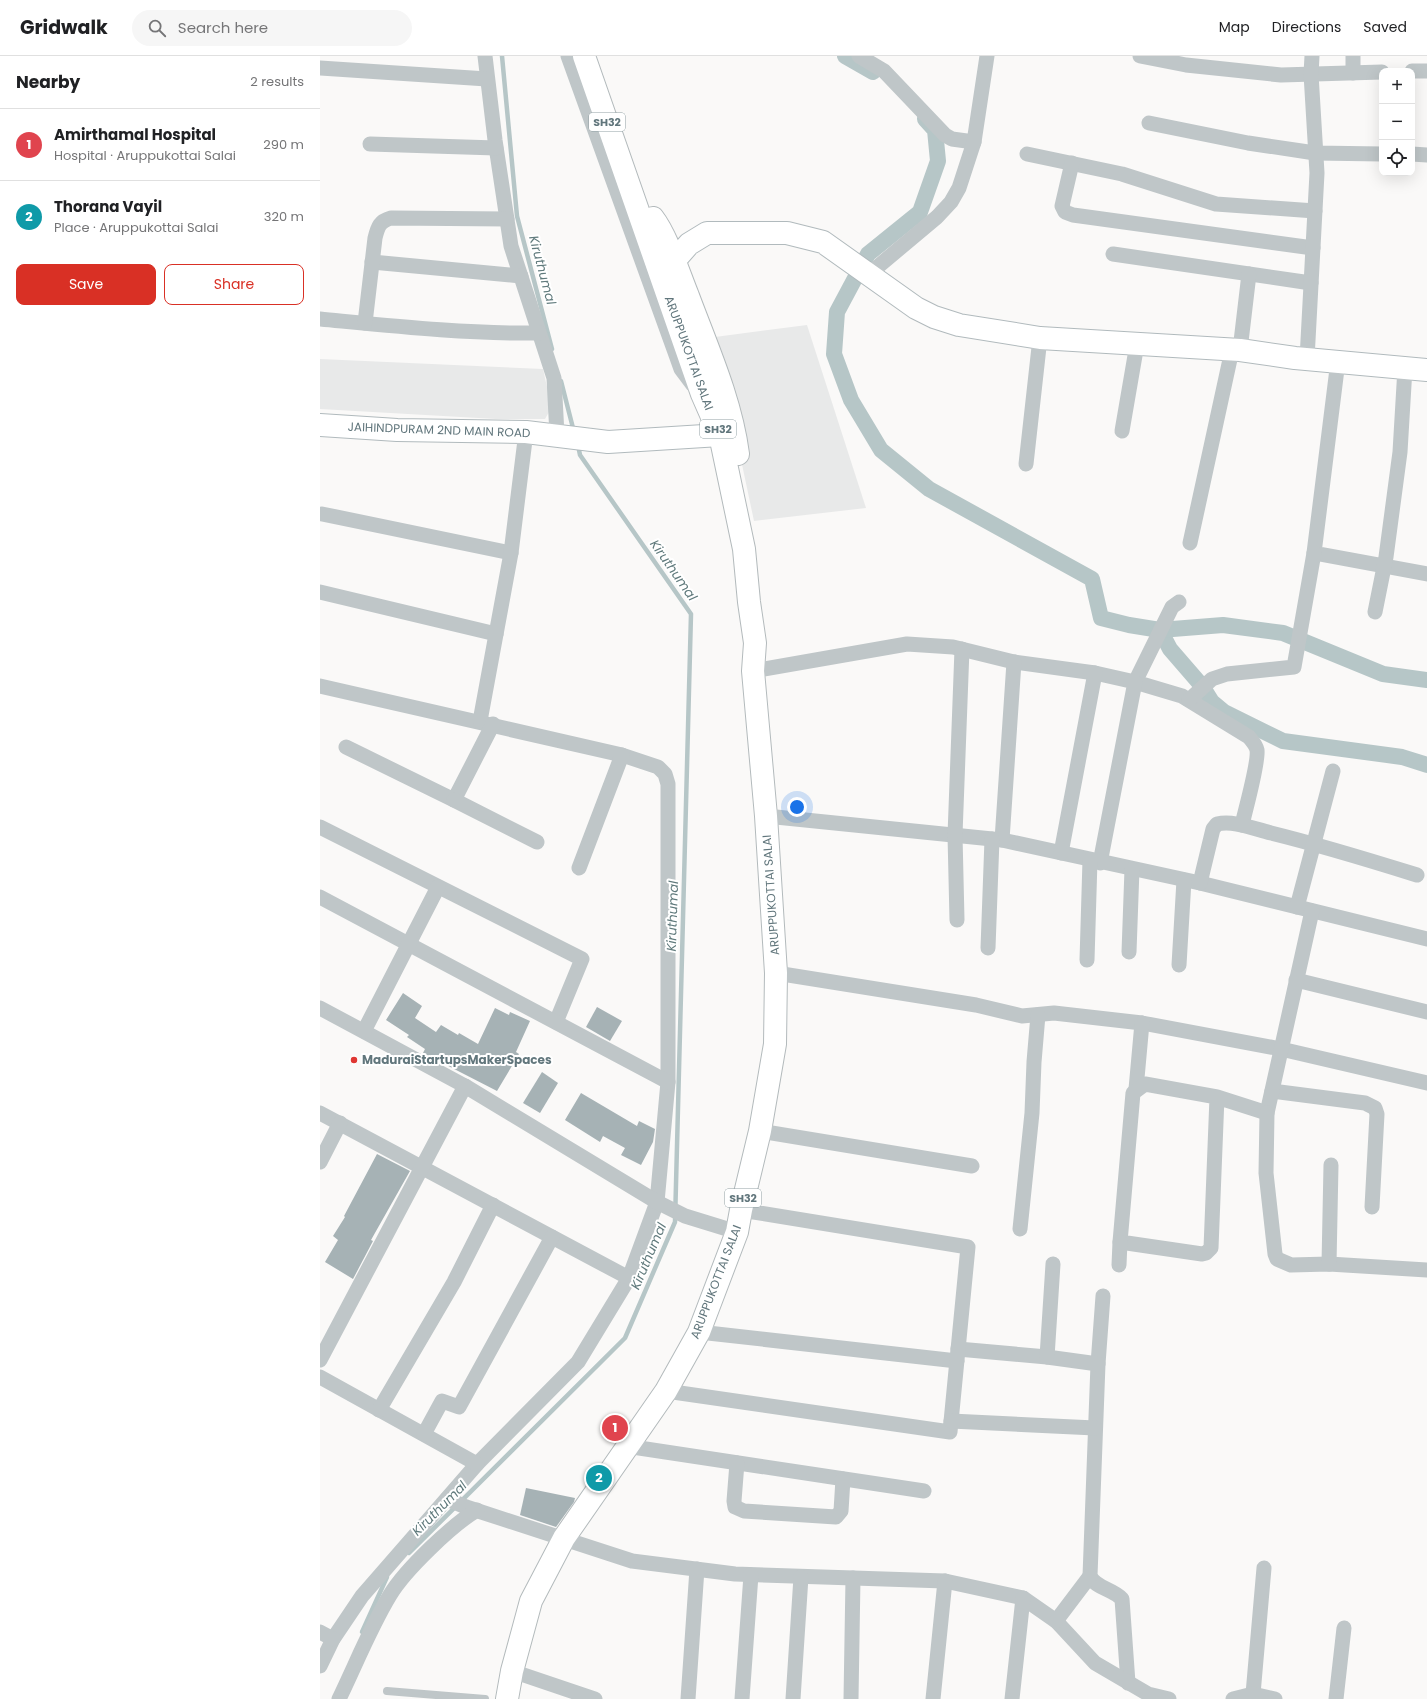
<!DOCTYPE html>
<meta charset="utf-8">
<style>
:root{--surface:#fff;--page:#f6f6f6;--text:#202124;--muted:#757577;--line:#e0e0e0;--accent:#d93025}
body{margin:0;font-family:Poppins,sans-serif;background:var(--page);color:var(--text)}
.controls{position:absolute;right:12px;top:12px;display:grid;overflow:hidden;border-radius:8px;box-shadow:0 4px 16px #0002}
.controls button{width:36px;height:36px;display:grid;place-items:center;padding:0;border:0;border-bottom:1px solid var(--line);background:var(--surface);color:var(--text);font:20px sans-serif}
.you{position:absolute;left:477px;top:751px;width:14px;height:14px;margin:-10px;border:3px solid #fff;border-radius:50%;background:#1a73e8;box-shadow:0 0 0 6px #1a73e833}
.badge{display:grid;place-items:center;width:26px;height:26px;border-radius:50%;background:var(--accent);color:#fff;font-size:13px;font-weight:700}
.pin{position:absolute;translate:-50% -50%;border:2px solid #fff;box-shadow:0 1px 4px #0006}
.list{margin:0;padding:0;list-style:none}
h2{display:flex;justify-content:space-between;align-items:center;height:52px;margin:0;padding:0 16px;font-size:17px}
h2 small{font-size:13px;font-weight:400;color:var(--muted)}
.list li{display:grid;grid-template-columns:26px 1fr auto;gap:12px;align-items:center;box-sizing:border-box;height:72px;padding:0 16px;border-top:1px solid var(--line)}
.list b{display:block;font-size:15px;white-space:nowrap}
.list p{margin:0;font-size:13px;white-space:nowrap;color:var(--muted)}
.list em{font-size:13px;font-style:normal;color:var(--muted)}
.actions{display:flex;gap:8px;padding:12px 16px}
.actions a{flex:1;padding:9px 0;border:1px solid var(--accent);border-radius:8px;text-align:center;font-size:14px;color:var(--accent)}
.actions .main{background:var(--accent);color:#fff}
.icon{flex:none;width:22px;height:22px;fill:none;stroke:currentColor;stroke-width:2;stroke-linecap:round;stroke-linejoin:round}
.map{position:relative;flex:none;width:1107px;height:1643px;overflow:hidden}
header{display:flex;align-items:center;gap:24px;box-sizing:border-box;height:56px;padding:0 20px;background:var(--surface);border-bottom:1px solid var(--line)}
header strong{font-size:19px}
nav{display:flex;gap:22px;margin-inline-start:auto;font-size:14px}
.search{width:280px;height:36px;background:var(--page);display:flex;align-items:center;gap:10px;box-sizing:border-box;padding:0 14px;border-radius:22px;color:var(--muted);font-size:15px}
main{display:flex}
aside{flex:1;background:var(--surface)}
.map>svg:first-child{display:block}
.built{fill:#e8e9e9}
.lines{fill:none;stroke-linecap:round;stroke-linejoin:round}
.stream{stroke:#b6c6c7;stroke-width:4.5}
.canal{stroke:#b6c6c7;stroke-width:16}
.building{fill:#a6b2b5}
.secondary-casing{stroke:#b1babd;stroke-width:24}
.primary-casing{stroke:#b3babc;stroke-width:24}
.lane{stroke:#bfc6c8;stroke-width:8}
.street{stroke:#bfc6c8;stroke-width:15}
.secondary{stroke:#fff;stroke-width:22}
.primary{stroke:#fff;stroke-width:22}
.poi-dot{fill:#df3632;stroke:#fff;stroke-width:1.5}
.labels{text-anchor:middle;stroke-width:4;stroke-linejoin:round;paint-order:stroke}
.shield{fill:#fff;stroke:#909fa3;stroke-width:1}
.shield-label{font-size:11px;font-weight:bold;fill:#61767c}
.street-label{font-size:12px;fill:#61767c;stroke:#fff}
.poi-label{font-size:12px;font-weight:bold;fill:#61767c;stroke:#fff;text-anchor:start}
.water-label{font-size:13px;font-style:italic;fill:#607a7c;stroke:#fff}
</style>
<header>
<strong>Gridwalk</strong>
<div class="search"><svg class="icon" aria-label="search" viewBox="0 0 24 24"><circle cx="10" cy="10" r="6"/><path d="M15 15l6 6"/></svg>Search here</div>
<nav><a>Map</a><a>Directions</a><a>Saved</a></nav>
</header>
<main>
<aside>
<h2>Nearby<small>2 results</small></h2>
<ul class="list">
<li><span class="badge" style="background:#e0444e">1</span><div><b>Amirthamal Hospital</b><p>Hospital · Aruppukottai Salai</p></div><em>290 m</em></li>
<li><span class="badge" style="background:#0f9aa8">2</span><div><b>Thorana Vayil</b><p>Place · Aruppukottai Salai</p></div><em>320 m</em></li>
</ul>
<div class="actions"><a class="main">Save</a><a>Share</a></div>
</aside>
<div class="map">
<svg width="1107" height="1643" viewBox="0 0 1107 1643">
<rect width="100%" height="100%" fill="#faf9f8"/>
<g class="built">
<polygon points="487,269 546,452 434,465 395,281"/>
<polygon points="0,303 223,313 230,345 229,356 225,363 176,363 0,353"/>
</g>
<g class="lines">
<g class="stream">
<polyline points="182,0 197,160 232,293"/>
<polyline points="241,325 254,376"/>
<polyline points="89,1497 305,1282 355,1166 371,558 260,399 258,389"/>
<polyline points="42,1576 67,1521"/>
</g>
<g class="canal">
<polyline points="525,0 553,16"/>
<polyline points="605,63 615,74 618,105 600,156 548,198 517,256 514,298 531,344 561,394 609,433 772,523 781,562 809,569 840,574 850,593 882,630 892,646 904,656 963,685 1082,701 1107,709"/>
<polyline points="840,574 903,569 963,577 1063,618 1107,624"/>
</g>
</g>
<g class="building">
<polygon points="83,937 102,950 95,962 116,976 121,969 138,979 139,977 158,988 175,952 189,959 190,956 210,965 196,996 199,998 177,1035 103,997 105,993 87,981 89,979 66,964"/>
<polygon points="277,951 302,965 290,985 266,971"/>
<polygon points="222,1016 238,1027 220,1057 203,1047"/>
<polygon points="261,1037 317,1070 319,1065 335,1073 333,1086 321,1109 301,1099 305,1092 283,1080 280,1086 245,1064"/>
<polygon points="57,1098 90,1115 51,1184 53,1185 33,1223 5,1206 18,1184 13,1180 25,1161 24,1160"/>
<polygon points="206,1432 255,1442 254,1446 236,1471 200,1459"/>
</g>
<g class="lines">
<g class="secondary-casing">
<g id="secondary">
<polyline points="354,205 369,188 387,177 467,177 503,186 596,252 614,261 639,269 720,282 920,294 975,302 1107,314"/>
<polyline points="0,369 77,374 206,376 288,386 400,379"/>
</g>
</g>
<g class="primary-casing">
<g id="primary">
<path d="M333,162C347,180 359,218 368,240C387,291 411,344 418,398"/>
<polyline points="187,1643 192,1615 211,1545 244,1482 346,1335 379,1276 417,1176 421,1154 440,1075 455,988 456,917 446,760 433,615 435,587 429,546 424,493 400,379 382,338 264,0"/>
</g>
</g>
<polyline class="lane" points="67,1635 165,1643"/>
<g class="street">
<polyline points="165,0 175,84 191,190 234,322 237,379"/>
<polyline points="248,0 356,299 361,313 373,329"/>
<polyline points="539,0 564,15 625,79 632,83 654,86"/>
<polyline points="820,0 866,9 961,19 1062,16"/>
<polyline points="0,12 167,23"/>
<polyline points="1092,15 1107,15"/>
<polyline points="1033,17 1033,0"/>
<polyline points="829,67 928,87 995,97 1062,98"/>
<polyline points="50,88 176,92"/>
<polyline points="707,98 802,118 896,148 995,155"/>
<polyline points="1092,98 1107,99"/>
<polyline points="752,107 742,150 745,156 753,159 993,192"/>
<polyline points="793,198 991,227"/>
<polyline points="52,206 201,220"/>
<polyline points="549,218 617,161 631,146 639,132 654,86 667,0"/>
<path d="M0,263C73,270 146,278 219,277"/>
<path d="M45,267L55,182C58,170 60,165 71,162L187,163"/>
<polyline points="920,294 929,218"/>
<polyline points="987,303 997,117 991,18 992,0"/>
<polyline points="1018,305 994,497 1107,518"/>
<polyline points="802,375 817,288"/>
<polyline points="706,408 720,282"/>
<polyline points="2,458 191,497"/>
<polyline points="870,487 912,294"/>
<polyline points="0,536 176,578"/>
<path d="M859,546L852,551L815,626L862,640L929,681C932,685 936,689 937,694C939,706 925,755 922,769"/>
<polyline points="1055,556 1066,501 1080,396 1085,312"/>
<polyline points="433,615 587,588 633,591 694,606 775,617 815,626 780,807"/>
<polyline points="0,630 302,699 338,711 345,718 348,728 348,1026 337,1146 309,1222 258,1306 157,1408 42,1540 13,1583 0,1610"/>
<polyline points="869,644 892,623 907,618 974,611 994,497"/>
<polyline points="160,665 191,497 206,376"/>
<polyline points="26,691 134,744 173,668"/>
<polyline points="134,744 217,786"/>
<polyline points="446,760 682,784 880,827 1107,883"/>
<polyline points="0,771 262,903 236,966"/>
<polyline points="682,784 694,606"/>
<polyline points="741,797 775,617"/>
<polyline points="259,812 302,699"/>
<path d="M880,827L893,773L897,768C914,764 934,773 951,777C1000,789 1049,804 1097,819"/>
<polyline points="0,841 348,1026"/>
<polyline points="977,851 1013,715"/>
<polyline points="637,864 635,779 642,593"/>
<polyline points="668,892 672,783"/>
<polyline points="809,896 812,813"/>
<polyline points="767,904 770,804"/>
<polyline points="859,909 864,824"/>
<polyline points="456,917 656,949 702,960 734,957 822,967 961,993 1107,1027"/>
<polyline points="976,924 1107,956"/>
<polyline points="0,952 145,1030 337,1146 365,1160 417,1176"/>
<polyline points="44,975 118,831"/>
<polyline points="816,1033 822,967"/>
<polyline points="952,1035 1045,1047 1055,1052 1057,1058 1052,1151"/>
<polyline points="897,1041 825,1028 813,1037 800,1186 882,1198 886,1197 891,1192 897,1041 947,1057 992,855"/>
<polyline points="0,1057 309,1222"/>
<polyline points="947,1057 946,1117 955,1198 957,1203 971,1209 1009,1208 1107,1214"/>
<polyline points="440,1075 652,1110"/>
<polyline points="0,1106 20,1067"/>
<polyline points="700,1173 712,1057 714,1006 718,959"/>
<polyline points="1009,1208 1011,1109"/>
<polyline points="799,1209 800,1186"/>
<path d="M783,1240L778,1308L770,1520C775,1532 793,1533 802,1543L808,1627"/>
<polyline points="379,1276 637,1305"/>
<polyline points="638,1293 727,1301 778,1308"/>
<polyline points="727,1301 733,1208"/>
<polyline points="0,1304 145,1030"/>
<polyline points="0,1321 157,1408"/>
<polyline points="346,1335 630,1376 648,1191 421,1154"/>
<polyline points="59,1354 134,1226 173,1149"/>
<polyline points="631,1365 775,1372"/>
<polyline points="104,1378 122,1345 139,1351 232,1181"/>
<polyline points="306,1390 604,1435"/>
<polyline points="417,1407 414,1445 415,1451 424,1455 516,1461 521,1455 523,1423"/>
<polyline points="127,1443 146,1451 312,1505 415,1518 625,1525 703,1542 736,1565 775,1607 828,1638 849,1643"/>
<polyline points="736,1565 770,1520"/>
<polyline points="0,1576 13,1583"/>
<polyline points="192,1615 275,1643"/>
<polyline points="933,1638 944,1512"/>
<path d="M19,1643C36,1608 50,1572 70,1539C85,1514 132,1469 157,1454"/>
<polyline points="368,1643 377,1513"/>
<polyline points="422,1643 431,1519"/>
<polyline points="473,1643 481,1521"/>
<polyline points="531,1643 533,1522"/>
<polyline points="613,1643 625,1525"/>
<polyline points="692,1643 703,1542"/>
<polyline points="913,1643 933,1638 955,1643"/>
<polyline points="1016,1643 1024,1572"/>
</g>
<use href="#secondary" class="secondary"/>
<use href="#primary" class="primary"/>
</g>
<circle class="poi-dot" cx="34" cy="1004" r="4"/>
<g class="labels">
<g class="shield">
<rect x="269" y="57" width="36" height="18" rx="3"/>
<rect x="380" y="364" width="36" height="18" rx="3"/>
<rect x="405" y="1133" width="36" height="18" rx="3"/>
</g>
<g class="shield-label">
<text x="287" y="70">SH32</text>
<text x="398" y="377">SH32</text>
<text x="423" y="1146">SH32</text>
</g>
<g class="street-label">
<text transform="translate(369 297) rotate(70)" y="4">ARUPPUKOTTAI SALAI</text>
<text transform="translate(119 374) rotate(2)" y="4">JAIHINDPURAM 2ND MAIN ROAD</text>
<text transform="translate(451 839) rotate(-94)" y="4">ARUPPUKOTTAI SALAI</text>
<text transform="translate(396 1226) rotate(-69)" y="4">ARUPPUKOTTAI SALAI</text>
</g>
<g class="poi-label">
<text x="42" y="1008">MaduraiStartupsMakerSpaces</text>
</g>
<g class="water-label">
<text transform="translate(223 214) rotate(75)" y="5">Kiruthumal</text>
<text transform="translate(354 514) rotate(55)" y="5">Kiruthumal</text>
<text transform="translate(352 860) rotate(-88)" y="5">Kiruthumal</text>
<text transform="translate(328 1200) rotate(-67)" y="5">Kiruthumal</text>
<text transform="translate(119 1452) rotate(-45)" y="5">Kiruthumal</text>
</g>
</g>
</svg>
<div class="controls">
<button>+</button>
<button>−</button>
<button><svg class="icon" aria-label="locate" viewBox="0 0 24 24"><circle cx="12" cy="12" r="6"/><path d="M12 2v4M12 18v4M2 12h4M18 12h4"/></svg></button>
</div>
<div class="you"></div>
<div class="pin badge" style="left:295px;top:1372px;background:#e0444e">1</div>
<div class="pin badge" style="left:279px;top:1422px;background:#0f9aa8">2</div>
</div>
</main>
